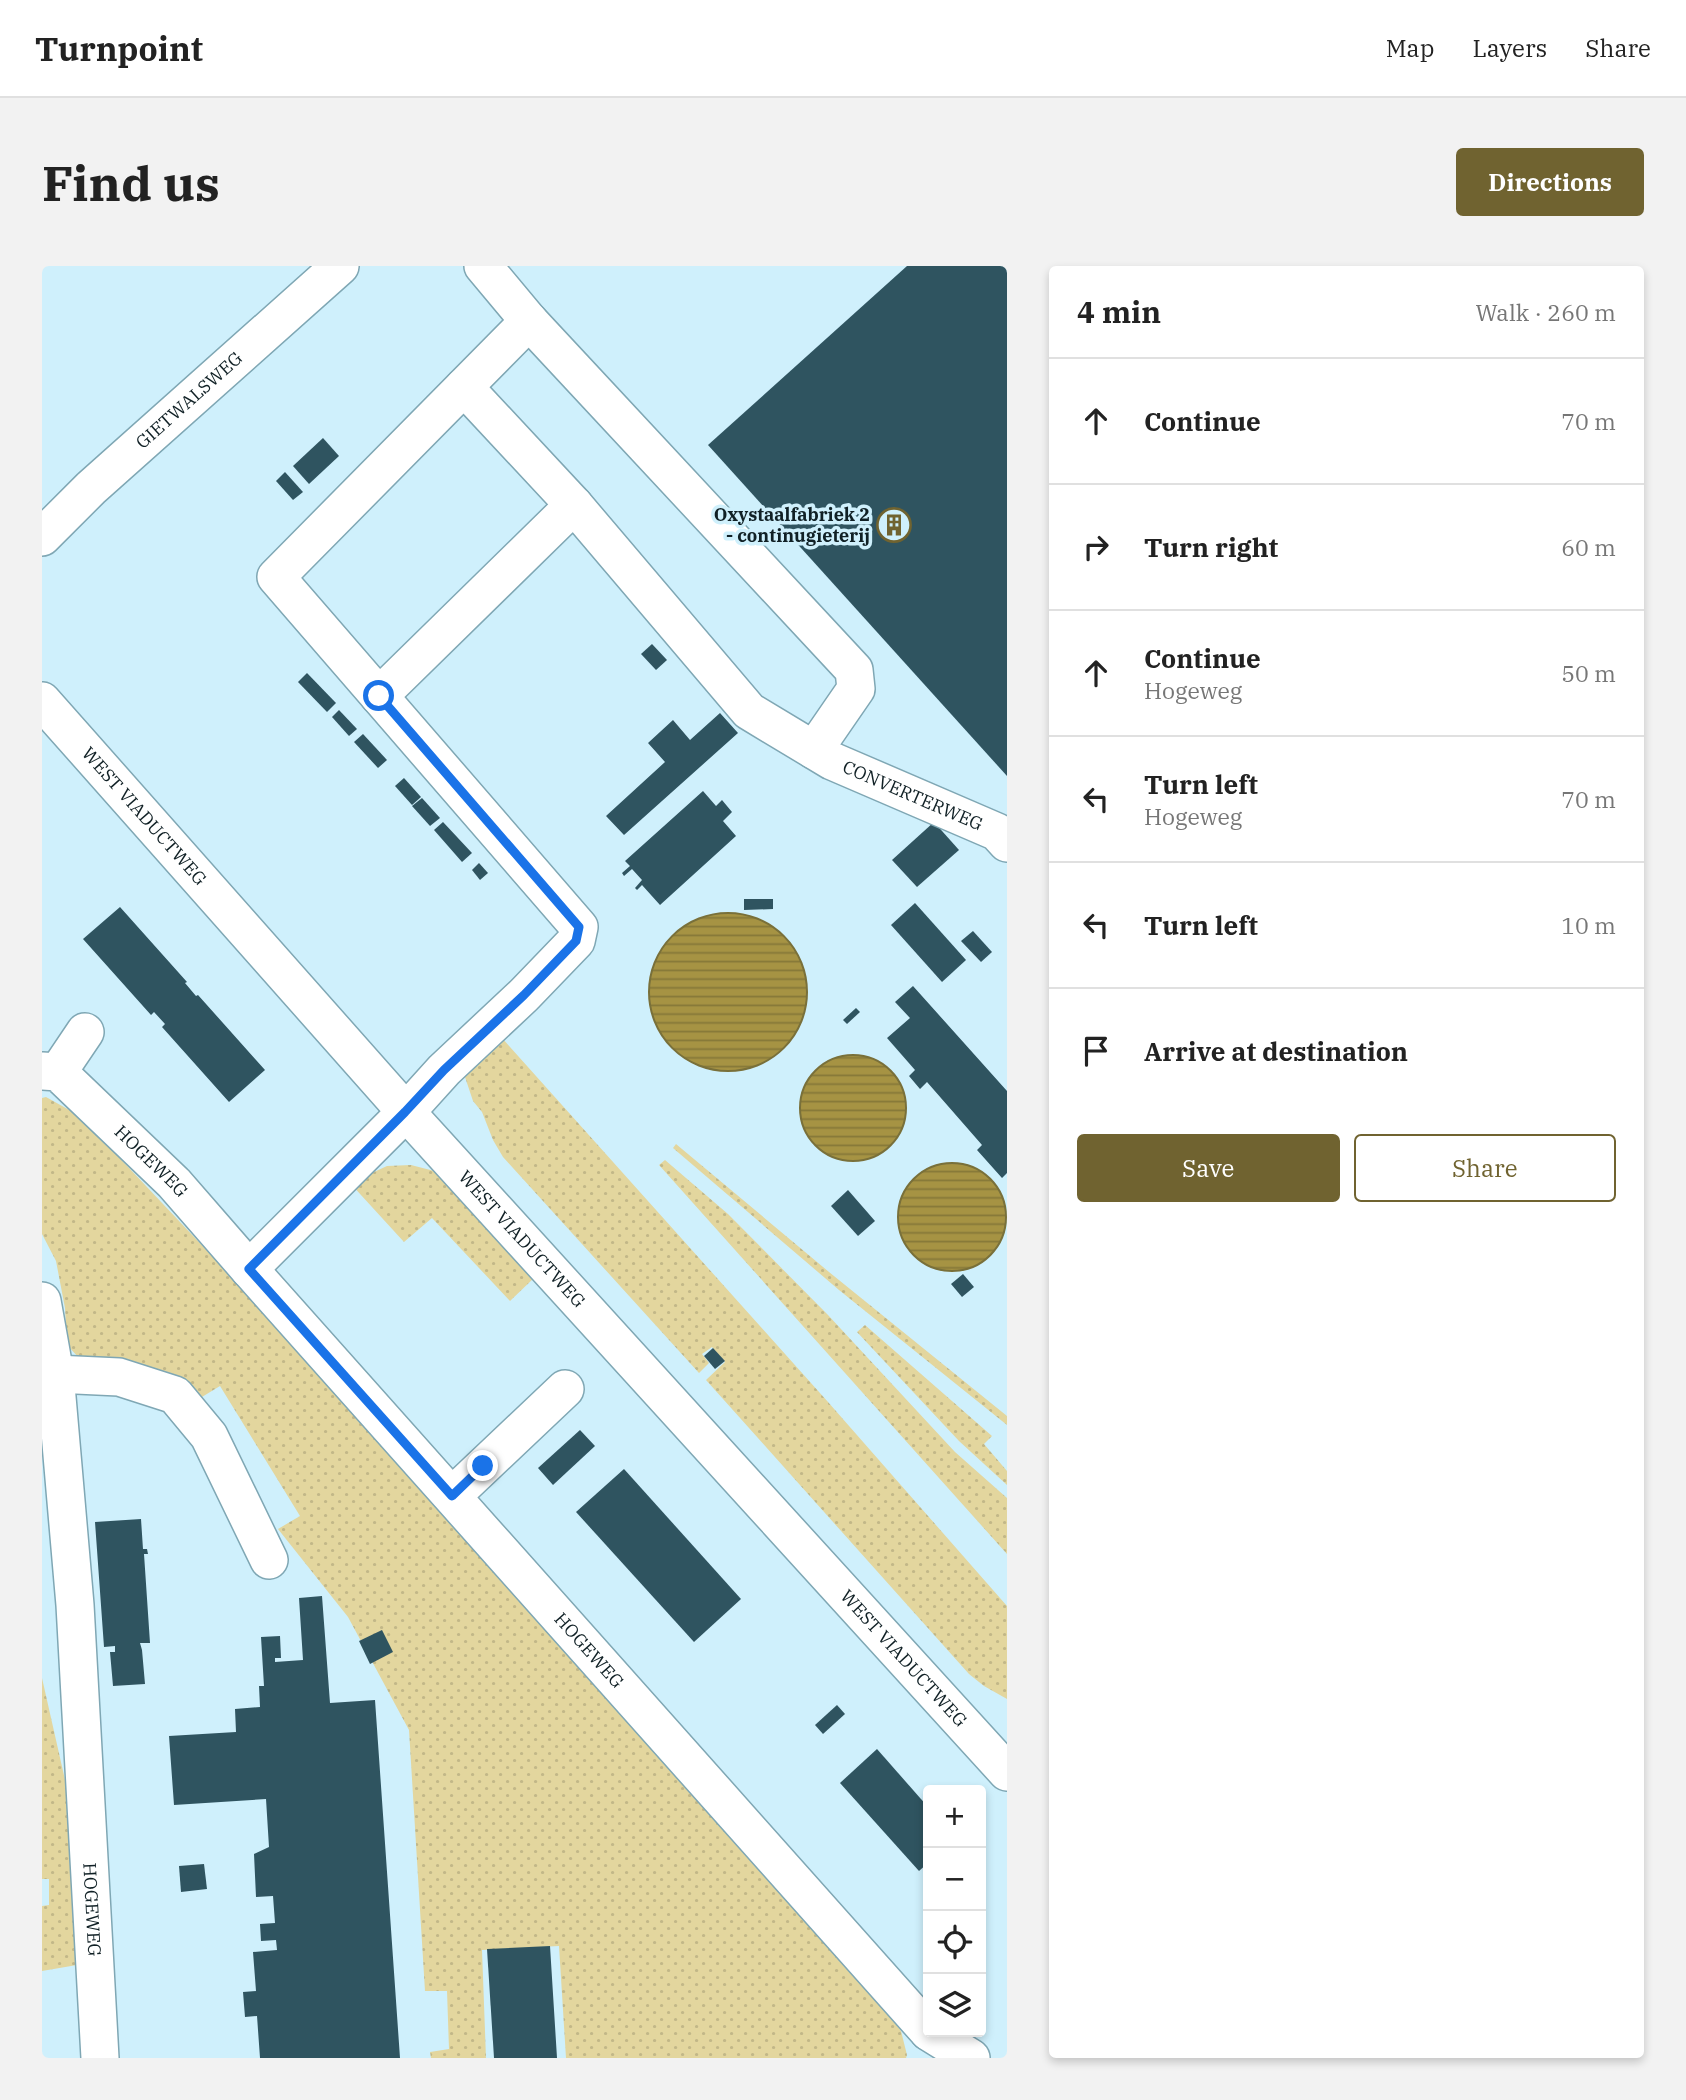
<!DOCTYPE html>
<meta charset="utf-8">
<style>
:root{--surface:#fff;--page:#f2f2f2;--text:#222;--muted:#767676;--line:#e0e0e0;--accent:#706330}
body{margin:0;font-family:"IBM Plex Serif",serif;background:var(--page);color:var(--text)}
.controls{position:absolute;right:21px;bottom:21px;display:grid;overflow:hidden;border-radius:7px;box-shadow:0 4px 10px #0003}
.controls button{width:63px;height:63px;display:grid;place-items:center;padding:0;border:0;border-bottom:2px solid var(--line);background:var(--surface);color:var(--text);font:35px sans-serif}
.stop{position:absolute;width:21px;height:21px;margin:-16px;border:5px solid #1a73e8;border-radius:50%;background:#fff}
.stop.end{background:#1a73e8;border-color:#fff;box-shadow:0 2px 7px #0008}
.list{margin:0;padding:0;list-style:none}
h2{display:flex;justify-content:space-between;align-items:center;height:91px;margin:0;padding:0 28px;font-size:30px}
h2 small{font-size:23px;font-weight:400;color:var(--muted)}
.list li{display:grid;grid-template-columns:46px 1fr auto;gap:21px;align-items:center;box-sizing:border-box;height:126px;padding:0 28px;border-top:2px solid var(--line)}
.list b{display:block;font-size:26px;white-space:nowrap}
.list p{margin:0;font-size:23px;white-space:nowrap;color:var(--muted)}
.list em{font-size:23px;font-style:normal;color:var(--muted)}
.actions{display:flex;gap:14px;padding:21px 28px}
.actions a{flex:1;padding:16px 0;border:2px solid var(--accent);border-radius:7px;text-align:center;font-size:24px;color:var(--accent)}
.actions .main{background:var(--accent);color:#fff}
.icon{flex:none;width:38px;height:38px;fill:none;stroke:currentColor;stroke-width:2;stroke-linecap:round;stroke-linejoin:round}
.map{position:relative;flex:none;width:965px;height:1792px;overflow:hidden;border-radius:7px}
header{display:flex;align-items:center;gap:42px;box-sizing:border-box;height:98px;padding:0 35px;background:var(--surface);border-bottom:2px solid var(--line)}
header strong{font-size:33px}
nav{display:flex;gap:38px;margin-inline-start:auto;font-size:24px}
.intro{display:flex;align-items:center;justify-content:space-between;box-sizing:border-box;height:168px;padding:0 42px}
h1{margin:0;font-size:49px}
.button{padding:18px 32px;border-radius:7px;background:var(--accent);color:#fff;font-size:24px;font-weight:700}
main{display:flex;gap:42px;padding:0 42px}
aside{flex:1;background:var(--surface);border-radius:7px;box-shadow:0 4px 10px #0003}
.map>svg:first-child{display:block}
.grass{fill:url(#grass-dots)}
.water{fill:url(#water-rules);stroke:#79703a;stroke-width:2}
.building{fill:#2f5460}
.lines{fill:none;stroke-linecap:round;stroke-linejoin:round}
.minor-casing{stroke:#7fa7b4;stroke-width:40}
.minor{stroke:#fff;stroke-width:37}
.route{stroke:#1a73e8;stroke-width:9}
.labels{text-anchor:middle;stroke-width:7;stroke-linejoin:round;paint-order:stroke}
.street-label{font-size:18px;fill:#102025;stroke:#cff0fc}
.poi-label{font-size:18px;font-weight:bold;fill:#102025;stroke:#cff0fc;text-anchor:end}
</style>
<header>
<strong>Turnpoint</strong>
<nav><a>Map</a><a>Layers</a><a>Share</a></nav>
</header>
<div class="intro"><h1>Find us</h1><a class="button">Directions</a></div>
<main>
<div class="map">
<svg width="965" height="1792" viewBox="0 0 965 1792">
<defs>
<pattern id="grass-dots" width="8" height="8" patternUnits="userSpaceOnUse" patternTransform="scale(1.75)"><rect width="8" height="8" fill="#e3d69e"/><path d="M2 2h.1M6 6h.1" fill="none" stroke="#c2b788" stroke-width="1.8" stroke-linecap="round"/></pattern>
<pattern id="water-rules" width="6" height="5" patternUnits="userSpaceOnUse" patternTransform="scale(1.75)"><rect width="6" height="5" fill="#a69343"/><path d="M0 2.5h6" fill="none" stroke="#867838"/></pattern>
</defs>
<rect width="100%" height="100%" fill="#cff0fc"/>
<g class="grass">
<polygon points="460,772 786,1136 965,1340 965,1433 942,1420 927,1408 664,1114 683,1096 670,1081 660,1088 667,1097 657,1107 461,891 451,874 440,846 431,835 423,811 428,802"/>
<polygon points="4,831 38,850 188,1009 813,1703 859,1765 865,1789 864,1792 524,1792 517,1680 440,1684 444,1792 389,1792 388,1786 407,1783 405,1725 383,1725 367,1464 306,1351 236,1263 258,1250 178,1120 155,1134 38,1093 25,1079 23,1042 14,995 0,968 0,832"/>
<polygon points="634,878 787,1006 965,1150 965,1159 797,1024 631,882"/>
<polygon points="623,894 686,948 786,1049 913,1186 965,1232 965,1288 617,899"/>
<polygon points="369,899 400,907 492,1012 468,1035 390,952 362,976 308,917 345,900"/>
<polygon points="823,1059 950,1170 942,1178 965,1205 965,1219 917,1175 815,1066"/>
<polygon points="0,1412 28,1536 35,1699 0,1705 0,1640 7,1639 7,1613 0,1613"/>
</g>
<g class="water">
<circle cx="686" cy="726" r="79"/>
<circle cx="811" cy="842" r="53"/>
<circle cx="910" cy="951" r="54"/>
</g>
<g class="building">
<polygon points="865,0 965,0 965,510 666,179"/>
<polygon points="281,172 297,190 267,218 251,200"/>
<polygon points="243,206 261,226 251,234 234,215"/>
<polygon points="610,378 625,394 614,404 599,388"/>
<polygon points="265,407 294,437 285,446 256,416"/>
<polygon points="297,444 315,463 307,470 290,451"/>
<polygon points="678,447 696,467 582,569 564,550 623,496 606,477 631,454 648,474"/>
<polygon points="321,468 345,494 336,502 312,476"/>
<polygon points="362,512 379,531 370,539 353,520"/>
<polygon points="661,525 674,540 680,534 690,546 681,555 694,570 618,639 600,619 595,624 593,622 600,614 590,603 582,610 580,607 588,600 583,595"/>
<polygon points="380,532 398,552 388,560 370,540"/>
<polygon points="401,556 430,587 420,596 392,564"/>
<polygon points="892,556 917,584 875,621 850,594"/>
<polygon points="437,597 446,607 438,614 430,604"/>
<polygon points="702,633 731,633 731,643 702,644"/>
<polygon points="873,637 924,694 900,716 849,659"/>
<polygon points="78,641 145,716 143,717 154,730 156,729 223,804 187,836 120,761 123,758 112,746 109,749 41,673"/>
<polygon points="931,665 950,686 939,696 919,675"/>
<polygon points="871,720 965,825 965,907 960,912 935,884 940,879 885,816 878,823 867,810 873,804 845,772 868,752 853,736"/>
<polygon points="814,742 818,746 805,758 801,754"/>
<polygon points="806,924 833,955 816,970 789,940"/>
<polygon points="921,1008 932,1021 920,1031 909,1018"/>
<polygon points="671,1082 683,1095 673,1103 662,1090"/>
<polygon points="538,1164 553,1180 511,1219 496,1202"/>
<polygon points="582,1203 699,1333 652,1376 534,1246"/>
<polygon points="99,1253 101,1283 105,1283 106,1288 102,1288 108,1377 98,1377 100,1384 103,1418 71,1420 68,1386 73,1386 73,1380 62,1381 53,1256"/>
<polygon points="280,1330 288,1437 333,1434 358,1792 218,1792 215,1750 203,1751 201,1726 214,1725 211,1686 235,1684 234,1674 219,1675 218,1658 233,1657 231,1630 214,1631 212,1588 227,1581 224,1533 132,1539 127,1470 194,1466 193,1443 218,1441 217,1420 222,1420 219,1371 238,1370 239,1392 233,1392 233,1396 261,1394 257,1332"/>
<polygon points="340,1364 351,1386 328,1398 317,1375"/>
<polygon points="795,1439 803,1448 781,1468 773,1459"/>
<polygon points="835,1483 886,1541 886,1597 877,1605 798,1517"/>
<polygon points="162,1598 165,1623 139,1626 137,1600"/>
<polygon points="508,1680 515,1792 452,1792 445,1683"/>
</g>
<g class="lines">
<g class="minor-casing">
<g id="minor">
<polyline points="441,0 487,55 812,404 814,423 772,484"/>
<polyline points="422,121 532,239"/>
<path id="s1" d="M0,271L49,222L298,0"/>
<path id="s2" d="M337,430L532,239L707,445L790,495L955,566L965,577"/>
<path id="s3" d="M0,435L364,846L965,1506"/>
<path id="s4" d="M0,805L16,806L132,917L207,1003L364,846L402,804L482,729L534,675L537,661L234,311L487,55"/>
<polyline points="16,806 43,766"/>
<path id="s5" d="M207,1003L886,1765"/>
<path id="s6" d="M0,1035L13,1108L33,1339L58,1792"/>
<polyline points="13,1108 77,1111 133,1129 167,1170 227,1294"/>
<polyline points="410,1230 523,1123"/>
<polyline points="887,1766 929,1792"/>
</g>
</g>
<use href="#minor" class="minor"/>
</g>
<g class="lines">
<polyline class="route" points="337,430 537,661 534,675 482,729 402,804 363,846 207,1003 410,1230 441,1200"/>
</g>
<defs>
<g id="building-ring" transform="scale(1.75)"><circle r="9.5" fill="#cff0fc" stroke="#706330" stroke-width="1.5"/><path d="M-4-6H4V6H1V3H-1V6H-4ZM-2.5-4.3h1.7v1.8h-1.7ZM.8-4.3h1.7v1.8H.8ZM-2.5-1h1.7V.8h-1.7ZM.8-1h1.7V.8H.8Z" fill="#706330"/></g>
</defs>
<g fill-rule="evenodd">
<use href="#building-ring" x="852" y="259"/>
</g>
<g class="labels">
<g class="street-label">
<text dy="6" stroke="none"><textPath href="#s1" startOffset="201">GIETWALSWEG</textPath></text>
<text dy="6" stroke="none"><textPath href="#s2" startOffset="728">CONVERTERWEG</textPath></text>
<text dy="6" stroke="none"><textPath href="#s3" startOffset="154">WEST VIADUCTWEG</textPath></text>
<text dy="6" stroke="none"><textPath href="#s4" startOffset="145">HOGEWEG</textPath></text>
<text dy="6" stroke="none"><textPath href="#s3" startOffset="721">WEST VIADUCTWEG</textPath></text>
<text dy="6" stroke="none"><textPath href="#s5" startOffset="511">HOGEWEG</textPath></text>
<text dy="6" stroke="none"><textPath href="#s3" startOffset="1288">WEST VIADUCTWEG</textPath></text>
<text dy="6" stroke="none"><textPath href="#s6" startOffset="611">HOGEWEG</textPath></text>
</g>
<g class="poi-label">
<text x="828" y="255">Oxystaalfabriek 2<tspan x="828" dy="21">- continugieterij</tspan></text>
</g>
</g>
</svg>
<div class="controls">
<button>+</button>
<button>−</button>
<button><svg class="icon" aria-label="locate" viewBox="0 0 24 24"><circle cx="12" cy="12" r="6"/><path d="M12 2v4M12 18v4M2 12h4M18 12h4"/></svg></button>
<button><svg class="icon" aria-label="layers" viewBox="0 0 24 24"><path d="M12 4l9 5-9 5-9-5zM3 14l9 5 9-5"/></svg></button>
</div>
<div class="stop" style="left:337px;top:430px"></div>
<div class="stop end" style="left:441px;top:1200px"></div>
</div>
<aside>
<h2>4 min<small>Walk · 260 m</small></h2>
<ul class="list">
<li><svg class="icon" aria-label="ahead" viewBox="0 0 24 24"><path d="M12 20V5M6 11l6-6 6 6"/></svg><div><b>Continue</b></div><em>70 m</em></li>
<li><svg class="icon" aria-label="right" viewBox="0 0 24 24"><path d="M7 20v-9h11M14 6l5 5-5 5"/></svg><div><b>Turn right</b></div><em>60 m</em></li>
<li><svg class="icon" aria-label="ahead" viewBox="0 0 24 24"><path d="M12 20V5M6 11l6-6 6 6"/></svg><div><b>Continue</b><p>Hogeweg</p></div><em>50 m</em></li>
<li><svg class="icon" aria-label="left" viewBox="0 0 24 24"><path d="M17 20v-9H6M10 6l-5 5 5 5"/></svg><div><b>Turn left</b><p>Hogeweg</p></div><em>70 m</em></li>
<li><svg class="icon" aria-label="left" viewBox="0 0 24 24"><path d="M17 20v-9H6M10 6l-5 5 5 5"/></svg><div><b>Turn left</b></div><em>10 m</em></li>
<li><svg class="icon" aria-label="arrive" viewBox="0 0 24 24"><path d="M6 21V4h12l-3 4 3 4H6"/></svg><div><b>Arrive at destination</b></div></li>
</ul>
<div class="actions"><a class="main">Save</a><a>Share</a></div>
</aside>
</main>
